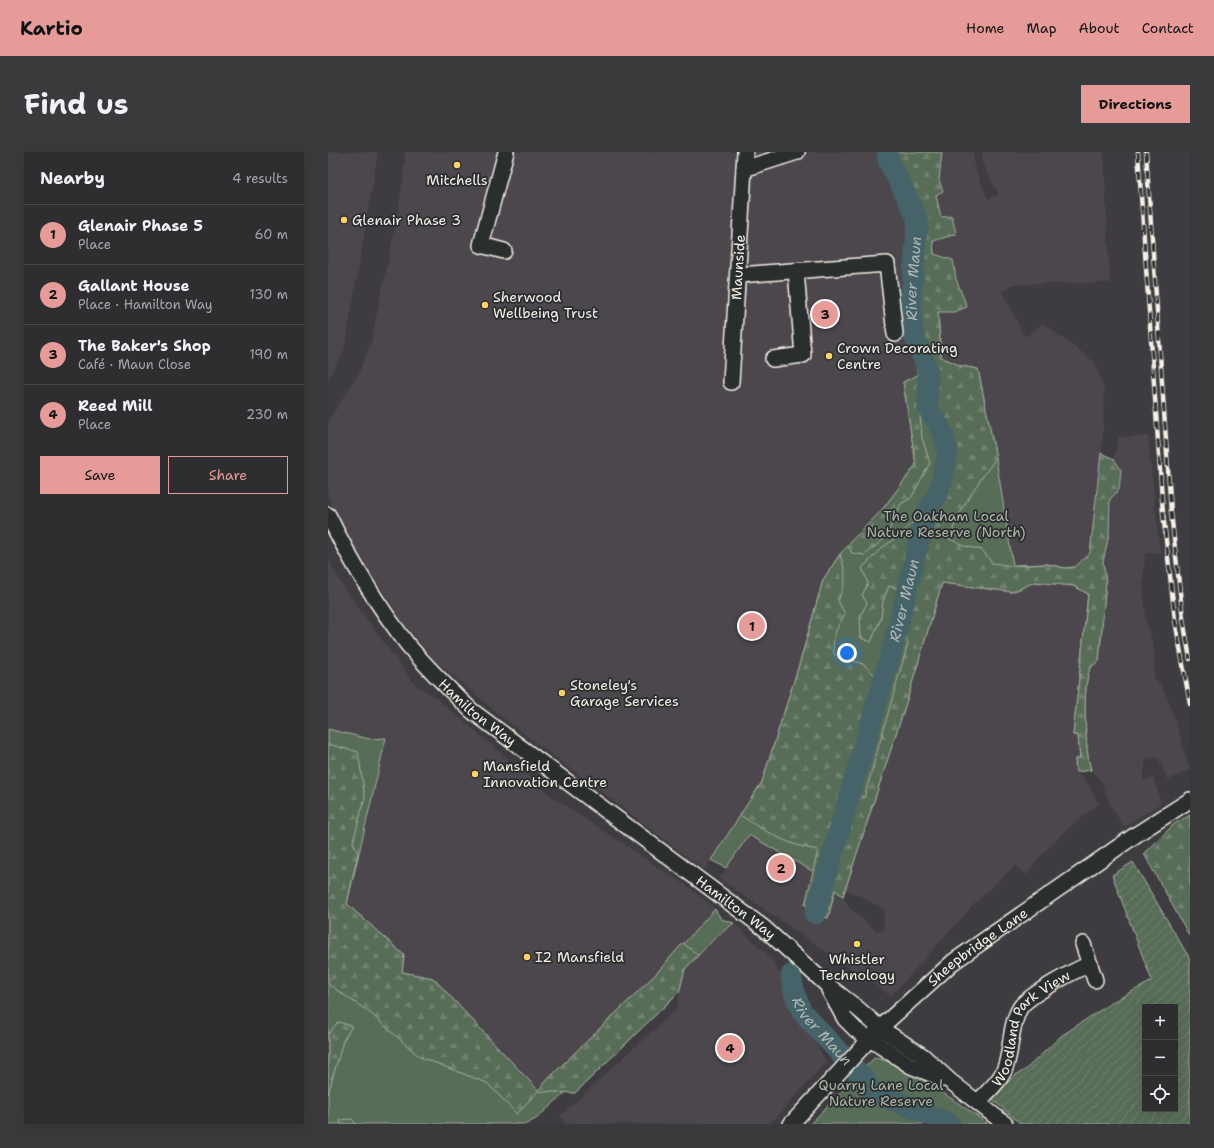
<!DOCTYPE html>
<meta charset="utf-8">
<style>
:root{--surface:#2e2d30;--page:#3a393c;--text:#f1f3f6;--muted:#a7a8ab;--line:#49494c;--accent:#e69b98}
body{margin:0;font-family:"Shantell Sans",sans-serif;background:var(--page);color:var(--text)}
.controls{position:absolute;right:12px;bottom:12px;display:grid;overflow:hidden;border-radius:0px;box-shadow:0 4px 16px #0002}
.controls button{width:36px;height:36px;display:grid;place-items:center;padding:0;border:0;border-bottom:1px solid var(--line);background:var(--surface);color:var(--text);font:20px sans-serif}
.you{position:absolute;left:519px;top:501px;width:14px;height:14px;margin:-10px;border:3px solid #fff;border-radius:50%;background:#1a73e8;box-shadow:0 0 0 6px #1a73e833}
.badge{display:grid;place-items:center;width:26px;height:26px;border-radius:50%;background:var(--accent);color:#111;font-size:13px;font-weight:700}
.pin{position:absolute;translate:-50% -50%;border:2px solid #fff;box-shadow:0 1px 4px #0006}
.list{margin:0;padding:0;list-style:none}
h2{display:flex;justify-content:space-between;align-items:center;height:52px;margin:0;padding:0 16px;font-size:17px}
h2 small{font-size:13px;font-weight:400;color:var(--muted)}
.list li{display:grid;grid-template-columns:26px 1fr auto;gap:12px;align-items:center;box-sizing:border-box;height:60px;padding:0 16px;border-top:1px solid var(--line)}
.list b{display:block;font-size:15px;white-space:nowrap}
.list p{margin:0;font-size:13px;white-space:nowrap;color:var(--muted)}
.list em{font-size:13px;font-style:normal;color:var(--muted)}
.actions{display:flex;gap:8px;padding:12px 16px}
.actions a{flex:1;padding:9px 0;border:1px solid var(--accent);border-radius:0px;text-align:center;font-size:14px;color:var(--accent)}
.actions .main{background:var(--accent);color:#111}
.icon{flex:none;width:22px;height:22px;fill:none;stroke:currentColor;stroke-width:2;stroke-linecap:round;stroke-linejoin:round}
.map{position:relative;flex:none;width:862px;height:972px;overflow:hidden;border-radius:0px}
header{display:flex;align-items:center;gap:24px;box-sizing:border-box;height:56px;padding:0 20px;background:var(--accent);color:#111}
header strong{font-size:19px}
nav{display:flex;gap:22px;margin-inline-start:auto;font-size:14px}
.intro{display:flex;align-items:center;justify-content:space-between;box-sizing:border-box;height:96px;padding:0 24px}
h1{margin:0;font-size:28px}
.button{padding:10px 18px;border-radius:0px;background:var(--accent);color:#111;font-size:14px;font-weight:700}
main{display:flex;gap:24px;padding:0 24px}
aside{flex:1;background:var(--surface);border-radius:0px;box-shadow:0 4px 16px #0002}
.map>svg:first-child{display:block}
.built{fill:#4c464d}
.green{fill:#586d58;stroke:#a6afa0}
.forest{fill:url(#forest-firs);stroke:#a6afa0}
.garden{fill:url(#garden-furrows);stroke:#a6afa0;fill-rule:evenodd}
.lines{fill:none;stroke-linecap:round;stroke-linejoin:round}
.river{stroke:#456367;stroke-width:21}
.minor-casing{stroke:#f4f1e8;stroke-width:18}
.minor{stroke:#2a2d2e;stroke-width:15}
.rail-casing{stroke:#f4f1e8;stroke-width:4.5}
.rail{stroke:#2a2d2e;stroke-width:3;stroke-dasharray:9;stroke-linecap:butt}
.poi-dot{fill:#ffd166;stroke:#2a2d2e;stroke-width:1.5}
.labels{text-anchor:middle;stroke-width:3.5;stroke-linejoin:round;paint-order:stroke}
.poi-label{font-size:14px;fill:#f4f1e8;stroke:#2a2d2e;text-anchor:start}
.street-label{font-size:14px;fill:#f4f1e8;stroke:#2a2d2e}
.park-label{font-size:14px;fill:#aeb6a7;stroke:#2a2d2e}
.water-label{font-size:15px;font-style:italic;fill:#aeb8b4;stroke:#2a2d2e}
</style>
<header>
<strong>Kartio</strong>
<nav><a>Home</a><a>Map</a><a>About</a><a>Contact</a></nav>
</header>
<div class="intro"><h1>Find us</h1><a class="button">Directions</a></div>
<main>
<aside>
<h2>Nearby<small>4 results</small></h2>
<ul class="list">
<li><span class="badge">1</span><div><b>Glenair Phase 5</b><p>Place</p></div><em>60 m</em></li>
<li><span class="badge">2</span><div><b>Gallant House</b><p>Place · Hamilton Way</p></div><em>130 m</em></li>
<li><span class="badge">3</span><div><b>The Baker's Shop</b><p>Café · Maun Close</p></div><em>190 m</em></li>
<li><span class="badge">4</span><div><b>Reed Mill</b><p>Place</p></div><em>230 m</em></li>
</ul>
<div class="actions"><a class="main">Save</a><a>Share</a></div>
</aside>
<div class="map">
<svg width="862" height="972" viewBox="0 0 862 972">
<defs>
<pattern id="forest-firs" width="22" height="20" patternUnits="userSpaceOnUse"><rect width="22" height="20" fill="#586d58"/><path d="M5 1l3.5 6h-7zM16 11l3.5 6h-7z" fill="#718270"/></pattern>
<pattern id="garden-furrows" width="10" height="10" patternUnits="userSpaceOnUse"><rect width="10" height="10" fill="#586d58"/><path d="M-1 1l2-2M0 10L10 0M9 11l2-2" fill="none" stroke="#718270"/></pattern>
</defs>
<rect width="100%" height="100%" fill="#3e3c40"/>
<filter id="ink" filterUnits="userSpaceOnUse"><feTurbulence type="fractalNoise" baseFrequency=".025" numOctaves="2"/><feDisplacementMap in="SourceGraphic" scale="8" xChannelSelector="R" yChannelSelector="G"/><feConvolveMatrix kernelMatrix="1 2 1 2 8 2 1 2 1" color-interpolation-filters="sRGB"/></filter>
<g filter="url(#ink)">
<g class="built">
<polygon points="0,0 50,0 19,185 15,201 0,227"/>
<polygon points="77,0 552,0 556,21 562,25 580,62 576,151 581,200 587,207 590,223 575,230 588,313 554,358 519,393 495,428 472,510 434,630 377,718 179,569 105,507 77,473 25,395 0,345 0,269 30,223 43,190 67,76 75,28"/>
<polygon points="584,0 645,0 647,16 660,47 671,43 654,11 654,0 776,0 782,131 687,132 674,139 697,185 715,171 768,211 776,238 775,282 762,401 747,415 737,416 719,412 685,414 668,306 633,214 613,205 605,89"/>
<polygon points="820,284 832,401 817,401 815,433 818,468 827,500 826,526 834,534 846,563 862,618 840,628 829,605 818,607 815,629 825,625 833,651 796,675 781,651 775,632 763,618 760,611 757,563 759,531 762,517 771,509 778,429 775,410 781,383 782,347 791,338 793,318 786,307 790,285"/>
<polygon points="0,406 16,436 85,530 108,546 225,645 363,737 387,757 326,824 223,924 210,939 105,826 74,820 76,803 19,752 30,701 42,588 0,577"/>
<polygon points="707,430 746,434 760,442 745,583 750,582 752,594 752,606 748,620 759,630 771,652 735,681 710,707 699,723 687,714 647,751 563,844 391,727 421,682 486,720 478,752 507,738 515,744 521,755 547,778 556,779 556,757 517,737 580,545 614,431 684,440"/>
<polygon points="406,771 444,807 498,910 442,972 238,972 232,964 348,857 357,817 386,787"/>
</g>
<g class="green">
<path d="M552,0L605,89L613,205L633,214L650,217L668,306L685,413L719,412L737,416L747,415L778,429L771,509C768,511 764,514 762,517C754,532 757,602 763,618L748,620L747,607L752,606L750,583H745L760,442L746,434L707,430L684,440L614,431L580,545L515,744L507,738L500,766L487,762L477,753L486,720L421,683L398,716L383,708L434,630L472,510L495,428L512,402L554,358L588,313L575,230L590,223L587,207L581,200L576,151L580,62L562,25L556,21Z"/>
<polygon points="0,577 41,587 58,586 19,752 76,803 74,820 105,826 210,939 223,924 326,824 387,757 393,767 406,771 386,787 357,817 351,840 247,941 238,940 209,966 199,972 0,972"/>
<path d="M546,906C568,906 639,957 660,972H482Z"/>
</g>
<g class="forest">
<path d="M552,0H614L611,28L615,39L608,43L613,65L624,64L628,82L605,89L606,102L625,108L628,127L639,155L626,160H610L613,205L633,214L650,217L668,306C650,331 630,357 622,387L636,394L654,398L664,411L685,414L719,412L737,416L747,415L762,401L773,301L786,307L793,318L791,338L782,347L781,383L775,410L778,429L771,509C768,511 764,514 762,517C754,532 757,602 763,618L748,620L747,607L752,606L750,583H745L760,442L746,434L707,430L684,440L614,431L580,545L515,744L507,738L500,766L487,762L477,753L490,698C461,694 436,679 412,663L434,630L472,510L495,428L512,402C519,425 519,426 510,449L517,462C509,475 503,486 506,502L535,512L550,526L523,630L526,639L536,646L580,491L572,484L581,440L561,434L555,449L553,466L543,490L533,486L532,464L539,451L534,443L540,431L534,416L554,396L572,383L589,366L605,344L613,318L614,292L603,268L592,263L594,286L602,311L583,346L573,352L558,385L537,403L524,401L519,393L554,358L588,313L575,230L590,223L587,207L581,200L576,151L580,62L562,25L556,21Z"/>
<polygon points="0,592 30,600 37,645 25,690 30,701 19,752 76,803 74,820 105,826 210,938 223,924 326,824 355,791 370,803 357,817 351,840 247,941 210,939 189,962 159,931 92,905 41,860 0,832"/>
<polygon points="862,663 862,785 816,702 846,672"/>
<polygon points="10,870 24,874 15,889 0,942 0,883"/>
<polygon points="24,967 28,972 13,972 12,968"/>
</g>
<path class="garden" d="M805,710L862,807V972H693L664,947L686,924L697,918L733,884L786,849L824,829L784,723ZM817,855H847V957H817Z"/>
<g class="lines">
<g class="river">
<path id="s1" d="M487,762L564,498L598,361L610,341L616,319L620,299L616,285L608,268L600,257V219L585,181L583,146L590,67L560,8L559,0"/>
<path id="s2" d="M463,823L466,840L474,860L536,927L544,939L622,972"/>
</g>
<g class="minor-casing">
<g id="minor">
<polyline points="416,17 469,0"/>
<polyline points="176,99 153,93 178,0"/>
<polyline points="410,123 559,112 567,182"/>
<polyline points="445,207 475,203 468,119"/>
<path id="s3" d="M403,230L417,0"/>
<path id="s4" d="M0,363C22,408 49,453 80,493C100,517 122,538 144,559L436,776L498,832L529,856L552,876L595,904L622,929L677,972"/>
<polyline points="755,792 767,828"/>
<polyline points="501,838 517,867 528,878 583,914 616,927"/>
<path id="s5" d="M650,950C660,939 674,928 678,913C684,895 682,873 692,856C699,844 747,818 762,812"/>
<path id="s6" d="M463,972L552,876L625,810L809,682L862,648"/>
</g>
</g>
<use href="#minor" class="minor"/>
<g class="rail-casing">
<g id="rail">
<polyline points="810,0 835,361 847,468 862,552"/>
<polyline points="818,0 843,360 855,467 862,507"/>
</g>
</g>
<use href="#rail" class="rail"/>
</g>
</g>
<g class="poi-dot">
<circle cx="129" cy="13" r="4"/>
<circle cx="16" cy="68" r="4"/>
<circle cx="157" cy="153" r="4"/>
<circle cx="501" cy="204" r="4"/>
<circle cx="234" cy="541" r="4"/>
<circle cx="147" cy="622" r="4"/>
<circle cx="529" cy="792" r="4"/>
<circle cx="199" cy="805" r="4"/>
</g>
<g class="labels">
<g class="poi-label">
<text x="129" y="33" text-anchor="middle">Mitchells</text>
<text x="24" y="73">Glenair Phase 3</text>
<text x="165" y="150">Sherwood<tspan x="165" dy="16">Wellbeing Trust</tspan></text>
<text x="509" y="201">Crown Decorating<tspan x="509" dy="16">Centre</tspan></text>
<text x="242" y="538">Stoneley's<tspan x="242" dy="16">Garage Services</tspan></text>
<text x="155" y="619">Mansfield<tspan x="155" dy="16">Innovation Centre</tspan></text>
<text x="207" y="810">I2 Mansfield</text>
<text x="529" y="812" text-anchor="middle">Whistler<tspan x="529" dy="16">Technology</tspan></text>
</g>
<g class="street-label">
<text dy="5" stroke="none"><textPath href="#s3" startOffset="115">Maunside</textPath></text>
<text dy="5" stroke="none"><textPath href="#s4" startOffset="250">Hamilton Way</textPath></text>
<text dy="5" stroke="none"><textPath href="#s4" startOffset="574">Hamilton Way</textPath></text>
<text dy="5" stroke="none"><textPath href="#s6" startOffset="258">Sheepbridge Lane</textPath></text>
<text dy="5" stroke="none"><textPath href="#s5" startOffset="95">Woodland Park View</textPath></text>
</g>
<g class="park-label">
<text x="618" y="369">The Oakham Local<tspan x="618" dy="16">Nature Reserve (North)</tspan></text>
<text x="553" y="938">Quarry Lane Local<tspan x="553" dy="16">Nature Reserve</tspan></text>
</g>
<g class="water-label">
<text dy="5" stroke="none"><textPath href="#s1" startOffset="663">River Maun</textPath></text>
<text dy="5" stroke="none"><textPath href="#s1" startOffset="326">River Maun</textPath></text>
<text dy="5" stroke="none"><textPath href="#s2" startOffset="66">River Maun</textPath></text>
</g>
</g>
</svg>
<div class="controls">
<button>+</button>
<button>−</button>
<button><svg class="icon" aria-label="locate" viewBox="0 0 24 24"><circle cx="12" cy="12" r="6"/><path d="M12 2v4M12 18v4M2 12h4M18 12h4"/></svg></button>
</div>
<div class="you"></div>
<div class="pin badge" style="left:424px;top:474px">1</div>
<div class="pin badge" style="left:453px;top:716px">2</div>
<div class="pin badge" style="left:497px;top:162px">3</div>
<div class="pin badge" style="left:402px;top:896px">4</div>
</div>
</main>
